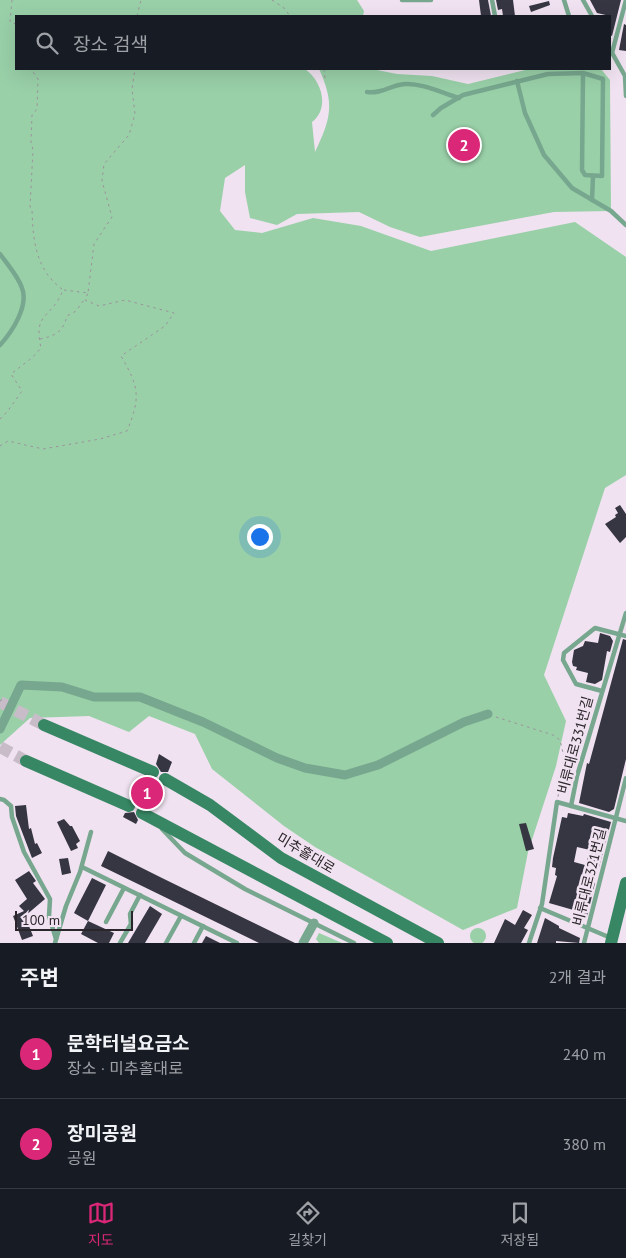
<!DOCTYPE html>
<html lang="ko">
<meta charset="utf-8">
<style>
:root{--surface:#171b24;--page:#20242c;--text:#f1f3f6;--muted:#9ea1a6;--line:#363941;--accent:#db2777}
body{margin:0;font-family:"PT Sans","Noto Sans KR",sans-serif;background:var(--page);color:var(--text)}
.scale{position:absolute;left:15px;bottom:12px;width:118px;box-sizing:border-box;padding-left:5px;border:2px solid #2b262b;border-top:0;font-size:14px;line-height:18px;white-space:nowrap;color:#2b262b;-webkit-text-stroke:4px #f0e2f0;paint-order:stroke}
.you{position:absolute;left:259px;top:536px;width:18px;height:18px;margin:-12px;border:4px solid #fff;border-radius:50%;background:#1a73e8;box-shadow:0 0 0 8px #1a73e833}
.badge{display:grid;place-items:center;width:32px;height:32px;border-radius:50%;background:var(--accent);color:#fff;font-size:16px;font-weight:700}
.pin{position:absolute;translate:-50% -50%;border:2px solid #fff;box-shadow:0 1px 5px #0006}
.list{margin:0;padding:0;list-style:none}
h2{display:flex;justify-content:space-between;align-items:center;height:65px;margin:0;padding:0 20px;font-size:21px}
h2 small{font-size:16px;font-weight:400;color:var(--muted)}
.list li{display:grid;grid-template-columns:32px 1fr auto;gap:15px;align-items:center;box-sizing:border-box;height:90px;padding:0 20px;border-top:1px solid var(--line)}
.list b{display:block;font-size:19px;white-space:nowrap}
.list p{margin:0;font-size:16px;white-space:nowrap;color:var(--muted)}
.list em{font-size:16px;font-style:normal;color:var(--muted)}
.icon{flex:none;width:28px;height:28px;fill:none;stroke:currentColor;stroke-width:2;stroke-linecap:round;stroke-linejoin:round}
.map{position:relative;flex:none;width:626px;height:943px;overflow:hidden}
.search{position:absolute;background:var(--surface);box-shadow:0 5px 20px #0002;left:15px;right:15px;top:15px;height:55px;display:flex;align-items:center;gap:12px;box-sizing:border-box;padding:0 18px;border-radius:0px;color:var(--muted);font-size:19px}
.sheet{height:245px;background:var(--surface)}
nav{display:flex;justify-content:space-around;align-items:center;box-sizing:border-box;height:70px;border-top:1px solid var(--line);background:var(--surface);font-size:14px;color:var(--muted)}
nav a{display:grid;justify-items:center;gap:2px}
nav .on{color:var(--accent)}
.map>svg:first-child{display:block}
.green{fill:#99d0a8}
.building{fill:#363542}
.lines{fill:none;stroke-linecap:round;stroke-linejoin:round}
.secondary-tunnel{stroke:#c9bcc9;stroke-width:12;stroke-dasharray:12 6;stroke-linecap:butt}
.path{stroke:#9c929c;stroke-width:1;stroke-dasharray:2.5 4;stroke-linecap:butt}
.lane{stroke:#77a78e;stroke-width:4.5}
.street{stroke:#77a78e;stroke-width:9}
.secondary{stroke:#378764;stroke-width:12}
.labels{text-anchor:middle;stroke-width:5;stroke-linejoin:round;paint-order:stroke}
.street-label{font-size:14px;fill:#2b262b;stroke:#f0e2f0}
</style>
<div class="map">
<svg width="626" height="943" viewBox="0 0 626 943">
<rect width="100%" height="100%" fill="#f0e2f0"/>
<g class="green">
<path d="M0,0H357L364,11L363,16H16V69H305C322,81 330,108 312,122L315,152C331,118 335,104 319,69H372L397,74L432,76L468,84L529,69H601L610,80L611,211L554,212L420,237L390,227L359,212L297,214L277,225L250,218L245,192V165L225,178L220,211L235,230L262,233L313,218L361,226L431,251L575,222L626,257V475L605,488L544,675L566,721L556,766L528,852L517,908L463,930L315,847L284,826L212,769L195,734L149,716L129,732L89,716L30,718L0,745Z"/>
<circle cx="478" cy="936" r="8"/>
<polygon points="319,933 342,943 319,943 316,939"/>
</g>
<g class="building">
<polygon points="479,0 488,0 491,16 481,16"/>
<polygon points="496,0 513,0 515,16 503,16 502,9 498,10"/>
<polygon points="590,0 621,0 612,36 610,35 610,16 597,13"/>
<polygon points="549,1 550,5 531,12 529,6"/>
<polygon points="624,24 626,25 626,51 619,50"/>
<polygon points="620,505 626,514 626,537 620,543 605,524 616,517 615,515 618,513 615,508"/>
<polygon points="600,633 610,636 613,641 610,652 607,651 602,680 595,684 586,682 588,673 576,670 577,667 573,666 572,662 574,650 583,646 585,641 598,643"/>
<polygon points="623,639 626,640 626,759 614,809 609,812 579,803 587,763 589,764"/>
<polygon points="159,754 172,762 168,772 161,772 156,764"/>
<polygon points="148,779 157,779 161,786 147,806 137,807 134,800"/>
<polygon points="26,805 29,829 31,828 35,844 37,843 42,853 32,858 16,816 15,806"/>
<polygon points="134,812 138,820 136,824 123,817 125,813"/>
<polygon points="568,813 583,816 584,814 611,822 599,867 586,864 590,850 577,847 574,862 585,865 581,879 595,883 587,917 577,915 577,911 549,903 557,876 555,875 556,868 552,867 553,858 562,817 567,818"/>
<polygon points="64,819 70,826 72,826 80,841 76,844 78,848 71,851 57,822"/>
<polygon points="526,823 534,849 526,851 519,824"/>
<polygon points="108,851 162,878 295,943 259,943 101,866"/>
<polygon points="68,858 71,873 62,875 59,859"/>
<polygon points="29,871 36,881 33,883 45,899 25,916 33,936 22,940 13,916 24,911 19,906 27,899 15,880"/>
<polygon points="92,878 106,885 88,921 74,913"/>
<polygon points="150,906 162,914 145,943 128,943"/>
<polygon points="523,910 532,915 524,928 528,930 521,943 494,943 505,919 515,925"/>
<polygon points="545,918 559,926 559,928 580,938 579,943 556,941 556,943 537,943"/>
<polygon points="88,921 114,933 109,943 98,943 81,934"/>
<polygon points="206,936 220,943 202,943"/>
</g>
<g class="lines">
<g class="secondary-tunnel">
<polyline points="0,702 44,725"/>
<polyline points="0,747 26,761"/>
</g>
<g class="path">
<polyline points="12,0 10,22 16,24"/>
<polyline points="272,0 284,8 290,16"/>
<polyline points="137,16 141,0"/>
<polyline points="324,69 325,79"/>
<polyline points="64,290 88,293 94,244 112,217 102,181 104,164 129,135 135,114 132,89 135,69"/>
<path d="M40,339C55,336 63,332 67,316L76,311L84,300"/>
<path d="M0,419L7,412L22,391L11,374L33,357L41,348C33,311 51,320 63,290C36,270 33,242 32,210L30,207L33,150L31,142L32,115L37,109L38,79L31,69"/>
<path d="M0,446L8,441L43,449L100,439L127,431C141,397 139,387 121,356L165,326L174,313L125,300L99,306L85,300L88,293"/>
<polyline points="0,701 5,697"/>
<polyline points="496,717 553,735 560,740 564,757 558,797"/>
</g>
<g class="lane">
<polyline points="402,0 431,0"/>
<polyline points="492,0 495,16"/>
<polyline points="564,0 569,16"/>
<polyline points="583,0 592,16"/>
<polyline points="611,51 625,76 626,96"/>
<polyline points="612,53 626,0"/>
<polyline points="517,81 525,113 544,155 572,188 611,211 626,225"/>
<path d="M367,92C383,94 390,85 405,84C422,83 442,93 459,98"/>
<polyline points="433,115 441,108 463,95 548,74 583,73 603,79 602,176 585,175 582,170 583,73"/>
<polyline points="592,200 593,176"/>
<path d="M0,254C7,264 18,276 22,288C29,306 12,332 0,345"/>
<polyline points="602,691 576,684 563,660 564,653 595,628 626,636"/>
<polyline points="0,799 4,800 11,806 12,817 24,852 50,899 49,916 56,939"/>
<polyline points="571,806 577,776 626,613"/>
<polyline points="162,829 185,853 245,889 354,943"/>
<polyline points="82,867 237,943"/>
<polyline points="540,908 611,938"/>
<polyline points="106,922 124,888"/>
<polyline points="55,943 66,906 80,872 91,832"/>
<polyline points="120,943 131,924 130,914 140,895"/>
<polyline points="166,943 181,916"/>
<polyline points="194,943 203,926"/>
<polyline points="529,943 542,904 557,802 626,821"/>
<polyline points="584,943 626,778"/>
</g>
<g class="street">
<polyline points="0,729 21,685 62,687 94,697 140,697 203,722 277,758 305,768 345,775 378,765 464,722 488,714"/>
<polyline points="303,943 314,923"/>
</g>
<g class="secondary">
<polyline points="44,725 153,772"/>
<polyline points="26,761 129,806"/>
<polyline points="165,779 210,805 281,858 438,943"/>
<polyline points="142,813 387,943"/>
<polyline points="611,943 626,883"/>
</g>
</g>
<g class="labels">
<g class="street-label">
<text transform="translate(575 745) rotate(-75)" y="5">비류대로331번길</text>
<text transform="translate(306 853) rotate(31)" y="5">미추홀대로</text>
<text transform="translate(589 877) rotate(-76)" y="5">비류대로321번길</text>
</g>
</g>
</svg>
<div class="scale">100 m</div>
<div class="you"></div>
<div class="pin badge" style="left:147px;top:793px">1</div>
<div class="pin badge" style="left:464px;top:145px">2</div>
<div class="search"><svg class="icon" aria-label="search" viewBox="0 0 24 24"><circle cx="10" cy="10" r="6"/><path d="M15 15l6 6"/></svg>장소 검색</div>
</div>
<section class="sheet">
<h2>주변<small>2개 결과</small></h2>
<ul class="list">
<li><span class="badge">1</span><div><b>문학터널요금소</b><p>장소 · 미추홀대로</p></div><em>240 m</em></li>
<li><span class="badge">2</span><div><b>장미공원</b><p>공원</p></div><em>380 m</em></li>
</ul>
</section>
<nav>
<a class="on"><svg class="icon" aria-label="map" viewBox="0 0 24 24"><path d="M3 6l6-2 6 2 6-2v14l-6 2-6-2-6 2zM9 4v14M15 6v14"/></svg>지도</a>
<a><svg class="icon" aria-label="directions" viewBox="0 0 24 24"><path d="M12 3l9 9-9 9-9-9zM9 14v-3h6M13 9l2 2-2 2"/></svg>길찾기</a>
<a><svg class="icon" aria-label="saved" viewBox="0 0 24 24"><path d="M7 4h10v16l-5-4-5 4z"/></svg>저장됨</a>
</nav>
